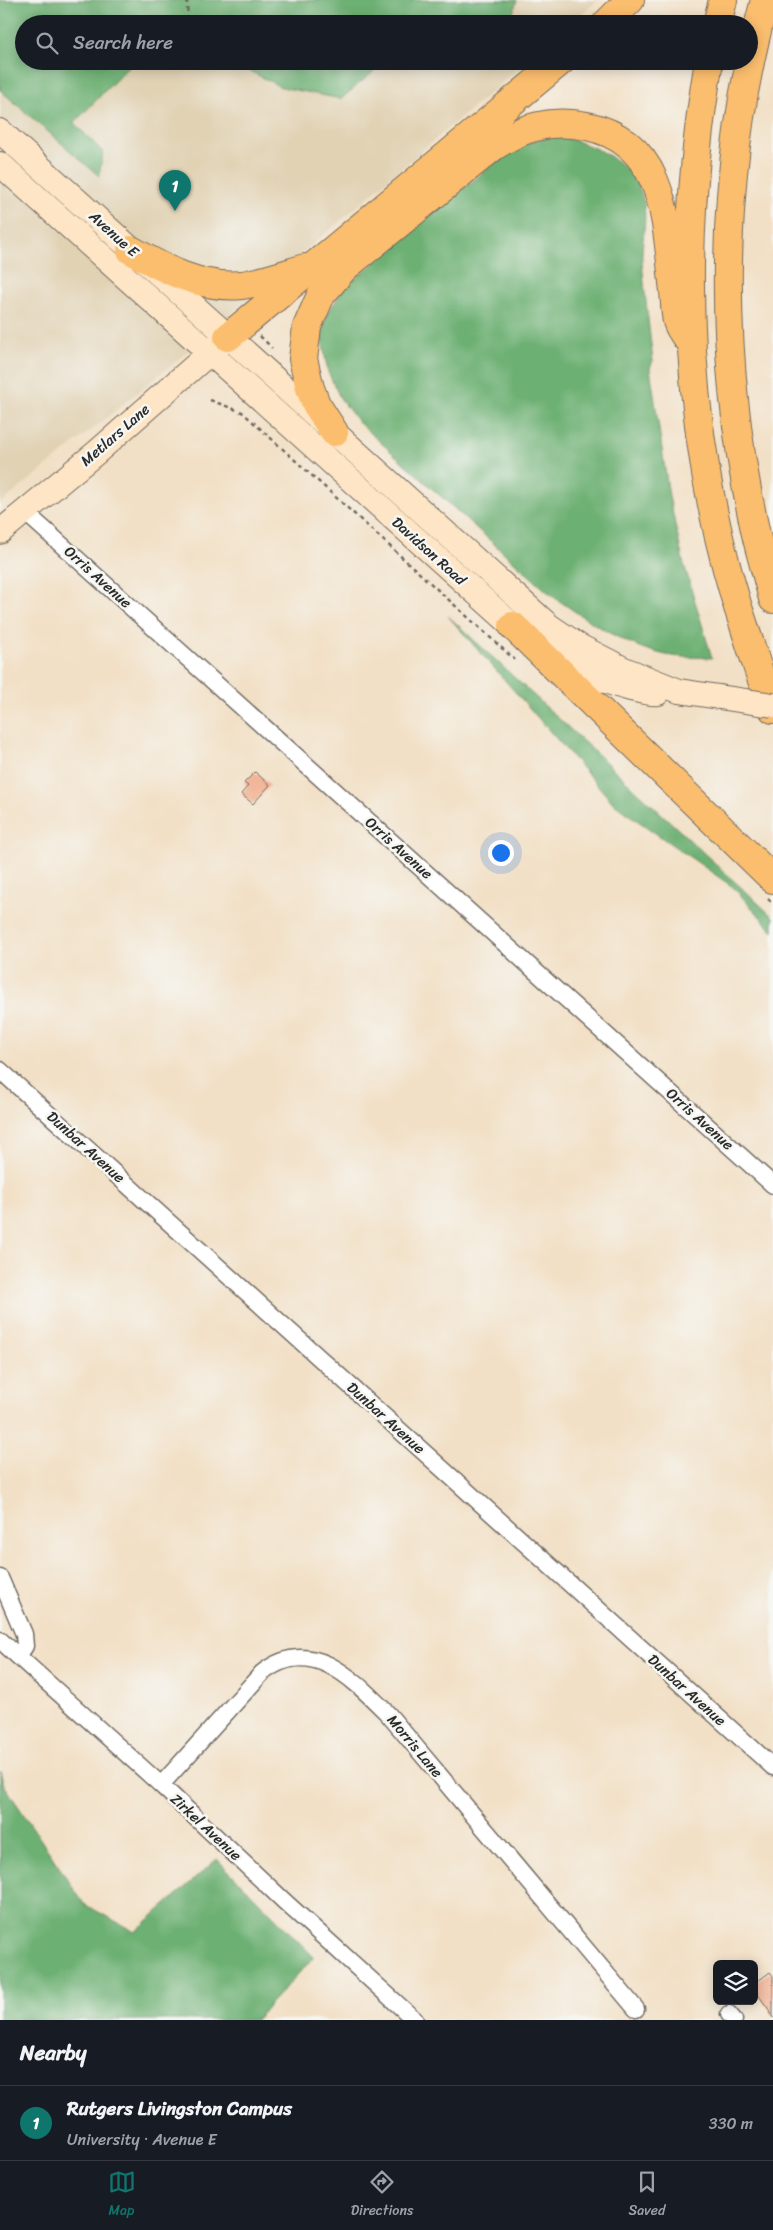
<!DOCTYPE html>
<meta charset="utf-8">
<style>
:root{--surface:#171b24;--page:#20242c;--text:#f1f3f6;--muted:#9ea1a6;--line:#363941;--accent:#0f766e}
body{margin:0;font-family:Sriracha,sans-serif;background:var(--page);color:var(--text)}
.controls{position:absolute;right:15px;bottom:15px;display:grid;overflow:hidden;border-radius:8px;box-shadow:0 2px 12px #0003}
.controls button{width:45px;height:45px;display:grid;place-items:center;padding:0;border:0;border-bottom:1px solid var(--line);background:var(--surface);color:var(--text);font:25px sans-serif}
.you{position:absolute;left:500px;top:852px;width:18px;height:18px;margin:-12px;border:4px solid #fff;border-radius:50%;background:#1a73e8;box-shadow:0 0 0 8px #1a73e833}
.badge{display:grid;place-items:center;width:32px;height:32px;border-radius:50%;background:var(--accent);color:#fff;font-size:16px;font-weight:700}
.pin{position:absolute;translate:-50% -41px;filter:drop-shadow(0 1px 2px #0008)}
.pin::after{content:'';position:absolute;top:26px;width:18px;height:15px;background:inherit;clip-path:polygon(0 0,100% 0,50% 100%)}
.list{margin:0;padding:0;list-style:none}
h2{display:flex;justify-content:space-between;align-items:center;height:65px;margin:0;padding:0 20px;font-size:21px}
h2 small{font-size:16px;font-weight:400;color:var(--muted)}
.list li{display:grid;grid-template-columns:32px 1fr auto;gap:15px;align-items:center;box-sizing:border-box;height:75px;padding:0 20px;border-top:1px solid var(--line)}
.list b{display:block;font-size:19px;white-space:nowrap}
.list p{margin:0;font-size:16px;white-space:nowrap;color:var(--muted)}
.list em{font-size:16px;font-style:normal;color:var(--muted)}
.icon{flex:none;width:28px;height:28px;fill:none;stroke:currentColor;stroke-width:2;stroke-linecap:round;stroke-linejoin:round}
.map{position:relative;flex:none;width:773px;height:2020px;overflow:hidden}
.search{position:absolute;background:var(--surface);box-shadow:0 2px 12px #0003;left:15px;right:15px;top:15px;height:55px;display:flex;align-items:center;gap:12px;box-sizing:border-box;padding:0 18px;border-radius:28px;color:var(--muted);font-size:19px}
.sheet{height:140px;background:var(--surface)}
nav{display:flex;justify-content:space-around;align-items:center;box-sizing:border-box;height:70px;border-top:1px solid var(--line);background:var(--surface);font-size:14px;color:var(--muted)}
nav a{display:grid;justify-items:center;gap:2px}
nav .on{color:var(--accent)}
.map>svg:first-child{display:block}
.built{fill:#e1d2b4}
.forest{fill:#6db073;stroke:#4c6e4f}
.building{fill:#f1a784}
.lines{fill:none;stroke-linecap:round;stroke-linejoin:round}
.street-casing{stroke:#716a61;stroke-width:19}
.secondary-casing{stroke:#716a61;stroke-width:26}
.highway-casing{stroke:#716a61;stroke-width:30}
.path{stroke:#716a61;stroke-width:2.5;stroke-dasharray:4 4;stroke-linecap:butt}
.street{stroke:#fff;stroke-width:16}
.secondary{stroke:#fde5c5;stroke-width:24}
.highway{stroke:#fbbe6e;stroke-width:28}
.secondary-bridge-casing{stroke:#716a61;stroke-width:26;stroke-linecap:butt}
.secondary-bridge{stroke:#fde5c5;stroke-width:24}
.labels{text-anchor:middle;stroke-width:5;stroke-linejoin:round;paint-order:stroke}
.street-label{font-size:15px;fill:#2b2b2b;stroke:#f6f6f2}
</style>
<div class="map">
<svg width="773" height="2020" viewBox="0 0 773 2020">
<rect width="100%" height="100%" fill="#f6f6f2"/>
<filter id="ink" filterUnits="userSpaceOnUse"><feTurbulence type="fractalNoise" baseFrequency=".02" numOctaves="2"/><feDisplacementMap in="SourceGraphic" scale="10" xChannelSelector="R" yChannelSelector="G"/><feConvolveMatrix kernelMatrix="1 2 1 2 8 2 1 2 1" color-interpolation-filters="sRGB"/></filter>
<filter id="wash" filterUnits="userSpaceOnUse"><feTurbulence type="fractalNoise" baseFrequency=".0096" numOctaves="4" result="noise"/><feDisplacementMap in="SourceGraphic" scale="20" xChannelSelector="R" yChannelSelector="G"/><feGaussianBlur stdDeviation="1.12" result="paint"/><feColorMatrix in="noise" values="0 0 0 0 0 0 0 0 0 0 0 0 0 0 0 0 0 1.4 0 .05"/><feComposite in="paint" operator="in"/></filter>
<g filter="url(#wash)">
<rect width="100%" height="100%" fill="#f2e0c6"/>
<polygon class="built" points="0,0 598,0 571,24 24,24 24,61 527,61 175,362 0,504"/>
<g class="forest">
<polygon points="0,0 517,0 510,24 490,24 439,16 430,24 24,24 24,61 134,61 74,123 103,152 99,176 0,90"/>
<polygon points="230,61 386,61 341,99 281,87"/>
<path d="M556,136C593,144 638,162 644,204C647,224 641,243 642,262C645,295 649,328 653,361L650,368L669,496L683,561L712,658C697,657 681,658 666,655C624,646 585,619 551,595L359,423L340,398L328,372L321,335L328,313L344,288L510,150L533,141Z"/>
<polygon points="448,616 773,917 773,931 733,887 615,805"/>
<polygon points="0,1771 4,1785 84,1904 135,1932 217,1859 314,1957 255,2020 0,2020"/>
</g>
<g id="blocks">
<g class="building">
<polygon points="255,772 270,785 253,804 241,794 248,786 244,783"/>
<polygon points="770,1972 773,1976 773,2018 769,2012 770,2011 754,1989 754,1984"/>
</g>
</g>
</g>
<g filter="url(#ink)">
<use href="#blocks" fill-opacity="0" stroke="#716a61" stroke-width="1"/>
<g class="lines">
<g class="street-casing">
<g id="street">
<polyline points="25,512 773,1185"/>
<polyline points="0,1070 773,1767"/>
<polyline points="0,1578 24,1634 25,1646 18,1656"/>
<polyline points="0,1640 161,1785 284,1901 415,2020"/>
<path d="M161,1785L262,1673C311,1634 353,1679 388,1714L636,2009"/>
<polyline points="729,2014 734,2020"/>
</g>
</g>
<g class="secondary-casing">
<g id="secondary">
<polyline points="0,131 548,625 579,646 624,669 679,691 719,697"/>
<path d="M0,164L513,626C550,653 586,678 631,689C640,691 648,694 658,693"/>
<polyline points="0,532 97,452 221,343"/>
</g>
</g>
<g class="highway-casing">
<g id="highway">
<path d="M765,0C718,169 717,354 754,525C759,550 767,574 773,599"/>
<polyline points="606,24 630,0"/>
<polyline points="717,24 723,0"/>
<path d="M709,61C676,254 684,452 748,638C756,662 763,686 773,709"/>
<path d="M131,250C164,269 201,289 242,285C263,282 285,274 305,268"/>
<polyline points="228,337 561,61"/>
<path d="M334,432L316,404L310,388L303,359L307,327L321,295L344,268L493,147C522,127 551,119 587,126C668,143 666,226 674,291C675,301 675,312 677,321C679,329 686,337 691,344"/>
<polyline points="513,626 773,879"/>
</g>
</g>
<g class="path">
<polyline points="187,0 188,24"/>
<polyline points="260,336 272,348"/>
<polyline points="210,400 242,412 515,660"/>
<polyline points="768,899 773,903"/>
</g>
<use href="#street" class="street"/>
<use href="#secondary" class="secondary"/>
<use href="#highway" class="highway"/>
<g class="secondary-bridge-casing">
<polyline id="secondary-bridge" points="719,697 773,705"/>
</g>
<use href="#secondary-bridge" class="secondary-bridge"/>
</g>
</g>
<g class="labels">
<g class="street-label">
<text transform="translate(114 234) rotate(42)" y="5">Avenue E</text>
<text transform="translate(115 435) rotate(-41)" y="5">Metlars Lane</text>
<text transform="translate(429 551) rotate(42)" y="5">Davidson Road</text>
<text transform="translate(98 577) rotate(42)" y="5">Orris Avenue</text>
<text transform="translate(399 848) rotate(42)" y="5">Orris Avenue</text>
<text transform="translate(700 1119) rotate(42)" y="5">Orris Avenue</text>
<text transform="translate(86 1147) rotate(42)" y="5">Dunbar Avenue</text>
<text transform="translate(386 1418) rotate(42)" y="5">Dunbar Avenue</text>
<text transform="translate(687 1690) rotate(42)" y="5">Dunbar Avenue</text>
<text transform="translate(415 1746) rotate(50)" y="5">Morris Lane</text>
<text transform="translate(206 1827) rotate(43)" y="5">Zirkel Avenue</text>
</g>
</g>
</svg>
<div class="controls">
<button><svg class="icon" aria-label="layers" viewBox="0 0 24 24"><path d="M12 4l9 5-9 5-9-5zM3 14l9 5 9-5"/></svg></button>
</div>
<div class="you"></div>
<div class="pin badge" style="left:175px;top:211px">1</div>
<div class="search"><svg class="icon" aria-label="search" viewBox="0 0 24 24"><circle cx="10" cy="10" r="6"/><path d="M15 15l6 6"/></svg>Search here</div>
</div>
<section class="sheet">
<h2>Nearby<small></small></h2>
<ul class="list">
<li><span class="badge">1</span><div><b>Rutgers Livingston Campus</b><p>University · Avenue E</p></div><em>330 m</em></li>
</ul>
</section>
<nav>
<a class="on"><svg class="icon" aria-label="map" viewBox="0 0 24 24"><path d="M3 6l6-2 6 2 6-2v14l-6 2-6-2-6 2zM9 4v14M15 6v14"/></svg>Map</a>
<a><svg class="icon" aria-label="directions" viewBox="0 0 24 24"><path d="M12 3l9 9-9 9-9-9zM9 14v-3h6M13 9l2 2-2 2"/></svg>Directions</a>
<a><svg class="icon" aria-label="saved" viewBox="0 0 24 24"><path d="M7 4h10v16l-5-4-5 4z"/></svg>Saved</a>
</nav>
